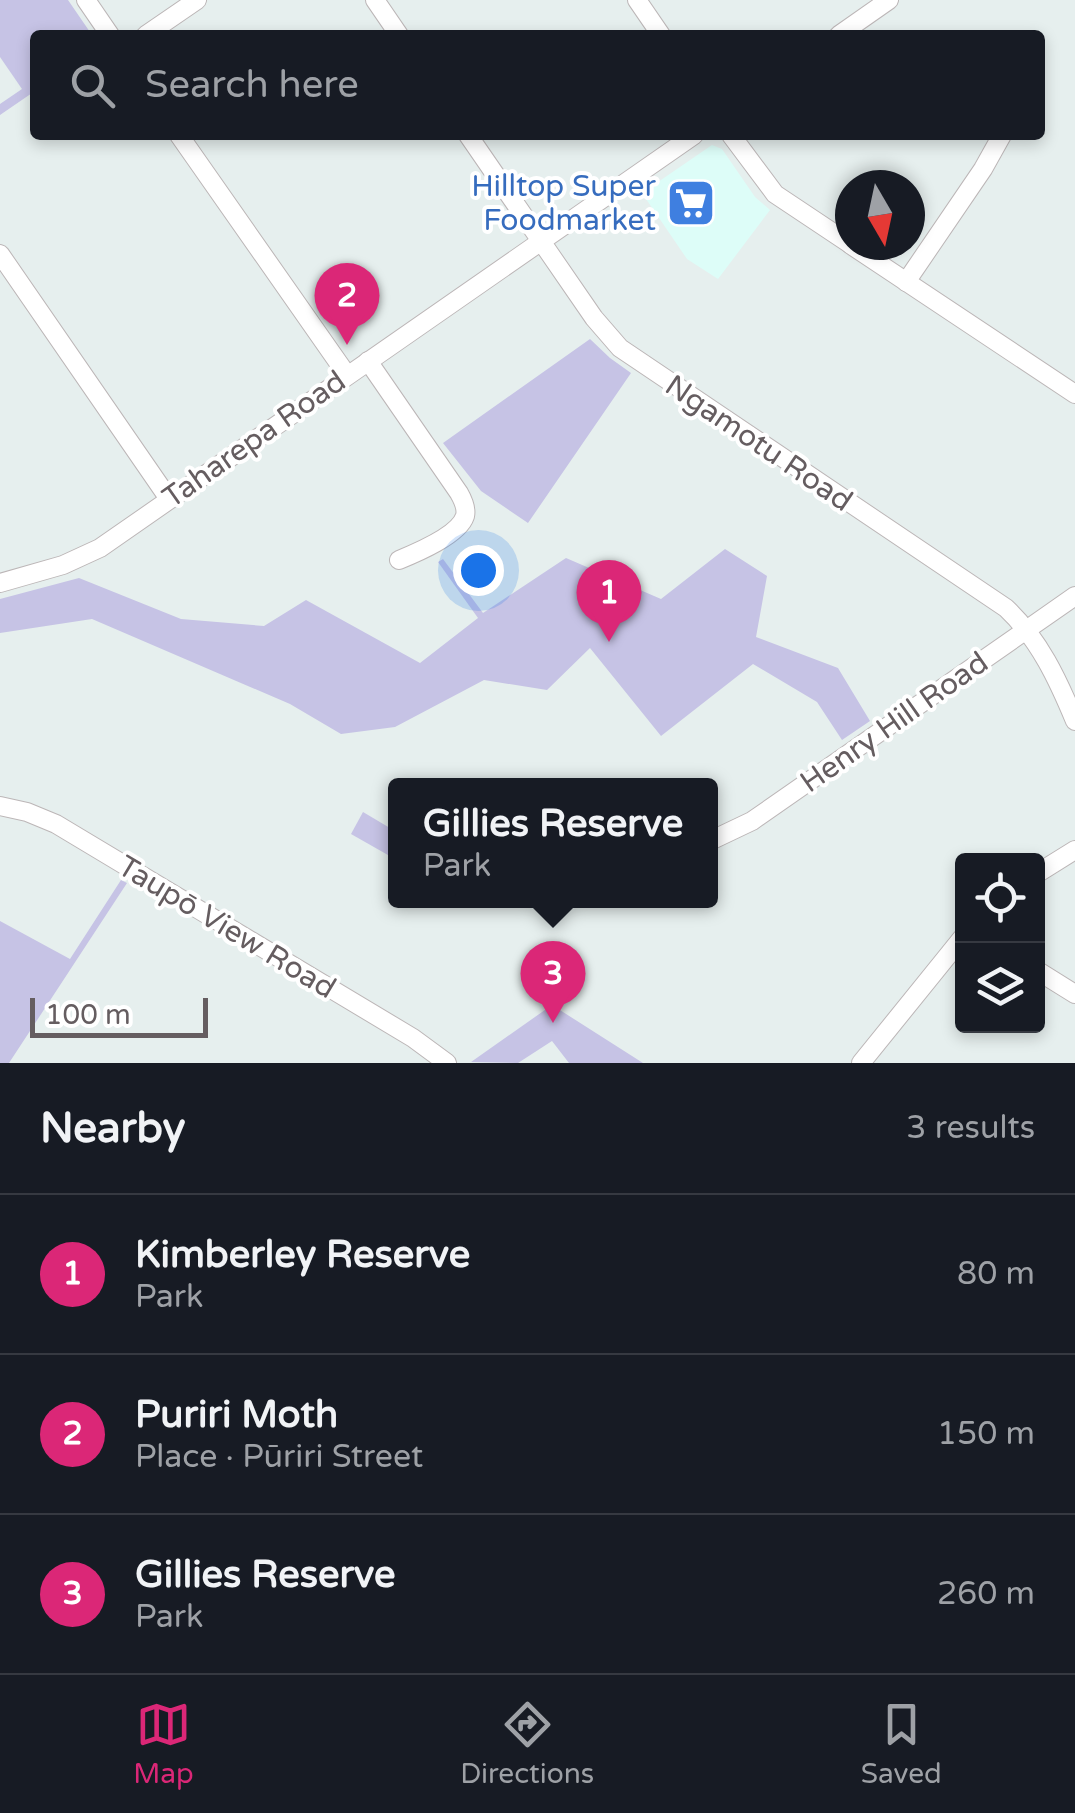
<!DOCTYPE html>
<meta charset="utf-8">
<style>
:root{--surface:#171b24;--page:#242831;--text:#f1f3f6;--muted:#9ea1a6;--line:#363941;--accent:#db2777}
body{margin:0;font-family:"Varela Round",sans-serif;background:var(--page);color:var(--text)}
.controls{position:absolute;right:30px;bottom:30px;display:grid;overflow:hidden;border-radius:10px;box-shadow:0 5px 15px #0003}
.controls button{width:90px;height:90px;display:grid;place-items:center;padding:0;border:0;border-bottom:2px solid var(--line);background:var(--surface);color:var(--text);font:50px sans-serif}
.compass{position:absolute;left:835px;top:170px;width:90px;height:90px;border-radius:50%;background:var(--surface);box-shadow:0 5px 15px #0003;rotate:171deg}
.scale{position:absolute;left:30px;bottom:25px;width:178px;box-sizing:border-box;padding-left:10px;border:5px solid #655d60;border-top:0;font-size:28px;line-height:35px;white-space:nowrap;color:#655d60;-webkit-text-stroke:8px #fff;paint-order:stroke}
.you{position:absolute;left:478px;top:570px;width:35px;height:35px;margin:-25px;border:8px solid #fff;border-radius:50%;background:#1a73e8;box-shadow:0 0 0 15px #1a73e833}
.badge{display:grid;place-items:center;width:65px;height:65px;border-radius:50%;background:var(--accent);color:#fff;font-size:32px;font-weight:700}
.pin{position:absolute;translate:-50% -82px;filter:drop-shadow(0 2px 5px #0008)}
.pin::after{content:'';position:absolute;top:52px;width:35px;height:30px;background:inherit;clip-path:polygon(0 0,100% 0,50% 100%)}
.popup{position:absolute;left:388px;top:778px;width:330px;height:130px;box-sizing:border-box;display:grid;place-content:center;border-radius:10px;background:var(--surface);filter:drop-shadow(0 2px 8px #0005);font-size:32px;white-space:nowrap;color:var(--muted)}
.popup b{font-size:38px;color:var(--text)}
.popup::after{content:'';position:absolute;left:50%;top:100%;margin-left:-20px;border:20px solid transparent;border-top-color:var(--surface)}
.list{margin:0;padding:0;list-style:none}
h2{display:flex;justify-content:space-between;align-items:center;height:130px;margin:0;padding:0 40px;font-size:42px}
h2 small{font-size:32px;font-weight:400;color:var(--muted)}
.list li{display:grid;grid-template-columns:65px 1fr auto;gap:30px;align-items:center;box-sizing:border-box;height:160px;padding:0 40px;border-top:2px solid var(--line)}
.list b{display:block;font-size:38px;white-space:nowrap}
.list p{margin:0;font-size:32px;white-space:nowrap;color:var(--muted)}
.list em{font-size:32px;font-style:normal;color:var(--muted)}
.icon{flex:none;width:55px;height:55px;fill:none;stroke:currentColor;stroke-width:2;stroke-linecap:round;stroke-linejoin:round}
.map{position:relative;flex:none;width:1075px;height:1063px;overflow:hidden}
.search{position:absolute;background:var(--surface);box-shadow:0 5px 15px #0003;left:30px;right:30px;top:30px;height:110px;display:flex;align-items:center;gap:25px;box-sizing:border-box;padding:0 35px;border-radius:10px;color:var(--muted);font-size:38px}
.sheet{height:610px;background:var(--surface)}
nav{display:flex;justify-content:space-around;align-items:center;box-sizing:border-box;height:140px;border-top:2px solid var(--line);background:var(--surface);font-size:28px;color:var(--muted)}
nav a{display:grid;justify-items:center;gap:5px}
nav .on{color:var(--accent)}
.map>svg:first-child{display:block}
.commercial{fill:#ddfdf8}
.green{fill:#c6c3e5}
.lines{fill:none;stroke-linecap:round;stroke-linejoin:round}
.minor-casing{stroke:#bcb6b7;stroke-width:20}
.minor{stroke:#fff;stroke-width:18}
.labels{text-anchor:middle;stroke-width:8;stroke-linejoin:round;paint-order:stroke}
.shop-label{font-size:30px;fill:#366cbe;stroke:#fff;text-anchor:end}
.street-label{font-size:30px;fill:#655d60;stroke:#fff}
</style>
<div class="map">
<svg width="1075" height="1063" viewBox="0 0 1075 1063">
<rect width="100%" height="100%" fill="#e6efee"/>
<polygon class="commercial" points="712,145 722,149 755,197 770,210 718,279 687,259 642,193"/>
<g class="green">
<polygon points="0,0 68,0 92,35 35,35 35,91 0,115 0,104 22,89 0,57"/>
<polygon points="590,339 610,358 631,373 528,523 481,491 443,443"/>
<polygon points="725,549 767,576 756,637 838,668 870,721 842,740 817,702 753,664 661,736 590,648 547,690 484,680 395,727 341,734 290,704 92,619 0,633 0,599 79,578 181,619 264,626 306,600 420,663 478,618 438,562 443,559 483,613 566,558 661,599"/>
<polygon points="363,812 395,831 395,859 351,834"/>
<polygon points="121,880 127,883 9,1063 0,1063 0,921 70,959"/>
<polygon points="552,1005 643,1063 569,1063 552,1041 518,1063 471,1062"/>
</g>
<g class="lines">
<g class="minor-casing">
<g id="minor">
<polyline points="86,0 110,35"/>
<polyline points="375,0 399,35"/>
<polyline points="637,0 661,35"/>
<polyline points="146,35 197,0"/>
<polyline points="839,35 889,0"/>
<polyline points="179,135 347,375"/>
<path d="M468,135L594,318L620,348L1006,608C1039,639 1058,680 1075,721"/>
<polyline points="731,135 775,194 850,244"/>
<polyline points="851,245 1075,394"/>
<polyline points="0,254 169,499"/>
<polyline points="906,282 983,169 1002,135"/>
<path d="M368,361L459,493C463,500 467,508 465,516C459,535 416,553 399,560"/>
<polyline points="0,583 63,565 100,548 694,135"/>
<polyline points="0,806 27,812 56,824 413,1038 447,1063"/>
<polyline points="710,841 752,821 1075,596"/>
<polyline points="1038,873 1075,850"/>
<polyline points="1038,971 1075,994"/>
<polyline points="861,1063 962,938"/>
</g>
</g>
<use href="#minor" class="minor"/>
</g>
<defs>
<g id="supermarket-square" transform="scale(2.5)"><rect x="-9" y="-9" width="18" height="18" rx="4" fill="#3f7fe0" stroke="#fff"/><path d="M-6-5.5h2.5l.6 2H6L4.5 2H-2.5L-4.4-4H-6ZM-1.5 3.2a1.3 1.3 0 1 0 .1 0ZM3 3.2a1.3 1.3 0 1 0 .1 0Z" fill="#fff"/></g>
</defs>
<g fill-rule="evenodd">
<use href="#supermarket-square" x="691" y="203"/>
</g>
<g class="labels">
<g class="shop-label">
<text x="656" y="196">Hilltop Super<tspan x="656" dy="34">Foodmarket</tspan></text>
</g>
<g class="street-label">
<text transform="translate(254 439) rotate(-35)" y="10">Taharepa Road</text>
<text transform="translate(759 443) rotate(34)" y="10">Ngamotu Road</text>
<text transform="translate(894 722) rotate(-35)" y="10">Henry Hill Road</text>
<text transform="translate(227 927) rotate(31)" y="10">Taupō View Road</text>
</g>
</g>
</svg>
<div class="controls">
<button><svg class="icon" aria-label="locate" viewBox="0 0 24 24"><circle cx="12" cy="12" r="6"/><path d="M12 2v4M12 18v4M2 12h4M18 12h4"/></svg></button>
<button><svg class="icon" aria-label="layers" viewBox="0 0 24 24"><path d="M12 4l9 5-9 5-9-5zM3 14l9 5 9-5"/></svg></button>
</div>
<svg class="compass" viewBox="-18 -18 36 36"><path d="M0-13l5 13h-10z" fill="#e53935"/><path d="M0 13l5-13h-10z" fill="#9ea1a6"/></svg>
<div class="scale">100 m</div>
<div class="you"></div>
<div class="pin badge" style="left:609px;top:642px">1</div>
<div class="pin badge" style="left:347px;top:345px">2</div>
<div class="pin badge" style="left:553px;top:1023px">3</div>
<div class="popup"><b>Gillies Reserve</b>Park</div>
<div class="search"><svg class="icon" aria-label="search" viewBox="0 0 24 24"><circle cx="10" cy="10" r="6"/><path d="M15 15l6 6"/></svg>Search here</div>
</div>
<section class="sheet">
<h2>Nearby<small>3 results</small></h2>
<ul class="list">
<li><span class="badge">1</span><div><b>Kimberley Reserve</b><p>Park</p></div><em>80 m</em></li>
<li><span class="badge">2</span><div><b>Puriri Moth</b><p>Place · Pūriri Street</p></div><em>150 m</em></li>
<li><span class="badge">3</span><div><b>Gillies Reserve</b><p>Park</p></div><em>260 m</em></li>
</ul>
</section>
<nav>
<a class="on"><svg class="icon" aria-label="map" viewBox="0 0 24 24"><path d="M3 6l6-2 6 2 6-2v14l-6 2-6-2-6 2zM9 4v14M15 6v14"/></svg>Map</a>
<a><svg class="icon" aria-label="directions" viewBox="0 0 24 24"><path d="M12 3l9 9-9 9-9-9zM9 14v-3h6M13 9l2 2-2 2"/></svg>Directions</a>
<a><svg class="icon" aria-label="saved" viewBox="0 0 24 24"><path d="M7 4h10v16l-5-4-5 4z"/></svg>Saved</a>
</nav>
